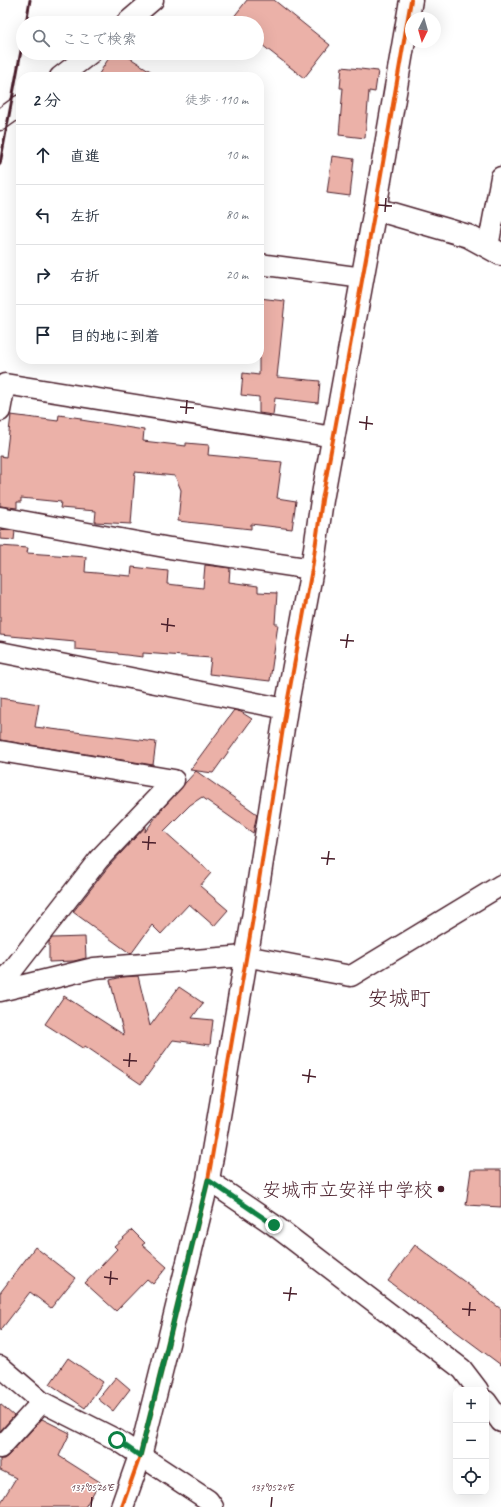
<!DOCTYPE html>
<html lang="ja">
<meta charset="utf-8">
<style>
:root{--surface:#fff;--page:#f2f2f3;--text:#1f2937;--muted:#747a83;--line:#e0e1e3}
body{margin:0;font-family:Caveat,"Klee One",sans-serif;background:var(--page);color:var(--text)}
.controls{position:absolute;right:12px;bottom:12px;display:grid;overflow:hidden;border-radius:8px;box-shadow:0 4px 16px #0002}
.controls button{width:36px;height:36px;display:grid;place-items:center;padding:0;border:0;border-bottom:1px solid var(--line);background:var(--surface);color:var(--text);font:20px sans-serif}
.compass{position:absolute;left:405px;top:12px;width:36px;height:36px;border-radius:50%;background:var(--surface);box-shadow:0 4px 16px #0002;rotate:185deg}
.stop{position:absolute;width:12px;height:12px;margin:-9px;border:3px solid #0b8043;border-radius:50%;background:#fff}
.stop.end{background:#0b8043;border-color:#fff;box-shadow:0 1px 4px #0008}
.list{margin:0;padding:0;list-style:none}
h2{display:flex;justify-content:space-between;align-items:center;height:52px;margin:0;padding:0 16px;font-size:17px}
h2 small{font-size:13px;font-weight:400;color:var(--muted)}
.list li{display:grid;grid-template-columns:26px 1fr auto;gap:12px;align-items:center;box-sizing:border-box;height:60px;padding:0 16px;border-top:1px solid var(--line)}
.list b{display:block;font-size:15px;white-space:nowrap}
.list em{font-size:13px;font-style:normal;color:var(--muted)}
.icon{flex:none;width:22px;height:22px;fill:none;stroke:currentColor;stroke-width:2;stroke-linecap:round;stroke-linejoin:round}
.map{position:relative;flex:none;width:501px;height:1507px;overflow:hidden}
.search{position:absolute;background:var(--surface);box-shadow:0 4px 16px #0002;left:16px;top:16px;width:248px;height:44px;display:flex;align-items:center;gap:10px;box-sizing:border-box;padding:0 14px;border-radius:22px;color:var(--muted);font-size:15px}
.panel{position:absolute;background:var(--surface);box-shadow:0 4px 16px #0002;left:16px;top:72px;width:248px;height:292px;border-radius:16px}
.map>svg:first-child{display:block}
.building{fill:#ebb1a8;stroke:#4a1f2b}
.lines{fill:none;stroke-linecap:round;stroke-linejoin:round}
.street-casing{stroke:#4a1f2b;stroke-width:23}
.secondary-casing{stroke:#4a1f2b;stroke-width:25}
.street{stroke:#fff;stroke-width:20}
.secondary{stroke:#fff;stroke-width:22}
.rail{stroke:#4a1f2b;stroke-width:3}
.cycleway-casing{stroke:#fff;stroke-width:6}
.cycleway{stroke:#e8590c;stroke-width:4}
.route{stroke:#0b8043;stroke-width:5}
.ticks{fill:none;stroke:#4a1f2b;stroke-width:1.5}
.poi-dot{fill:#4a1f2b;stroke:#fff;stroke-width:1.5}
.labels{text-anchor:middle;stroke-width:3;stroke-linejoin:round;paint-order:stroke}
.poi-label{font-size:19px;fill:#4a1f2b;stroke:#fff;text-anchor:end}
.quarter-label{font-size:21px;fill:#4a1f2b;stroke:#fff}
.ticks-label{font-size:10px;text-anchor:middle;fill:#4a1f2b;stroke:#fff;stroke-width:3;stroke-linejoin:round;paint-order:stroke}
</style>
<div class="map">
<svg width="501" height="1507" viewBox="0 0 501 1507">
<rect width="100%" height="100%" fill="#fff"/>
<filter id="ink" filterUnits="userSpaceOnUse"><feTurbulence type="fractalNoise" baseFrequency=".025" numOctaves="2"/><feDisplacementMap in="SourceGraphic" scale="8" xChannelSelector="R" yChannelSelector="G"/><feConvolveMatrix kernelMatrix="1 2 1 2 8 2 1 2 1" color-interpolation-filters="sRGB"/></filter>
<g filter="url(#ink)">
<g class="building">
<polygon points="247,0 274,0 330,45 304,78 257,41 257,23 229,23"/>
<polygon points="112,53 122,53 160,77 97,77"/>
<polygon points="342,67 378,71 375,92 369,91 365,138 339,135 343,88 340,88"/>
<polygon points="332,156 354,159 350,196 327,193"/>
<polygon points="259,298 285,301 277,377 320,381 318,403 275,398 273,415 259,413 259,397 241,395 243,373 259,375"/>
<polygon points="11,415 58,421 59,415 81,418 81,420 144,430 143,441 186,446 186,443 209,445 208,455 282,462 277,498 296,501 292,529 251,524 251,529 178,521 181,490 175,476 135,472 131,524 95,522 96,511 60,508 61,502 21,498 21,502 17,502 17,508 0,506 0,456 6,457"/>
<polygon points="0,529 15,531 14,540 0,539"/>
<polygon points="0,546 28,548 27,553 86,557 85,572 131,576 132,567 168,571 167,584 203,588 205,565 230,568 229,582 258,586 258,592 277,593 275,624 278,624 270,681 209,674 211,658 143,653 143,657 118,654 118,653 75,649 75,642 0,635"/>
<polygon points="0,698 39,704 35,727 156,742 153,765 0,740"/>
<polygon points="234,710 241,712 252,719 213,773 190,770"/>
<polygon points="196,771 257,814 253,833 202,797 190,805 164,831 211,873 200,886 228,910 214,926 189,904 161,934 152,925 131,954 73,912 108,867 146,826 145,832 161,810"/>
<polygon points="85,937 86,958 74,961 49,962 49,942 52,938"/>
<polygon points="138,976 150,1026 179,987 203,1003 192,1018 213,1020 210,1045 173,1040 141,1084 85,1046 84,1049 45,1024 64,996 124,1035 110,980 122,977"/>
<polygon points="471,1170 501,1170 501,1207 466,1205"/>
<polygon points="132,1230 145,1243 142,1245 167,1267 153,1284 147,1279 116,1311 85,1283 117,1249 114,1246"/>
<polygon points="415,1245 501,1309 501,1365 388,1281"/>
<polygon points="35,1247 75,1278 51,1308 30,1292 0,1331 0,1293"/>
<polygon points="68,1358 103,1382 85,1408 50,1384"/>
<polygon points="116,1377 130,1389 113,1411 98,1399"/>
<polygon points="0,1404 14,1416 0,1431"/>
<polygon points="42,1419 70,1433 59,1456 100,1482 85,1507 0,1507 0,1504 16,1478 0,1470 0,1459 4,1459 8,1456"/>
</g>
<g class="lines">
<g class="street-casing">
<g id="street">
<polyline points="126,23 153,0"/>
<polyline points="60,77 91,53"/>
<polyline points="0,120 21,105"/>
<polyline points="488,247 501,177"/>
<polyline points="259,264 363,278"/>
<polyline points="0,411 5,384 334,437"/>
<polyline points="0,517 170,548 312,569"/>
<polyline points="0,652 286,709"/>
<polyline points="0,751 174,780 99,859 11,972 0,981"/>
<polyline points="0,991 94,968 245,956 351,976 501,885"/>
<polyline points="208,1180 274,1225 462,1369 478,1390"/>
<polyline points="0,1366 42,1402 117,1440 208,1500 213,1507"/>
<polyline points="486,1401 501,1422"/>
<polyline points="0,1448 42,1402"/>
</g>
</g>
<g class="secondary-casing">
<g id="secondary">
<polyline points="375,209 468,236 501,254"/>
<polyline points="122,1507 140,1456 164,1360 208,1180 253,918 286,709 312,569 322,500 375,209 411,0"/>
</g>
</g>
<use href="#street" class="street"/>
<use href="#secondary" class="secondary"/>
<g class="rail">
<polyline points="26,23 30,0"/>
<polyline points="0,164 23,40"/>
</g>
<g class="cycleway-casing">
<polyline id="cycleway" points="122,1507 140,1456 164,1360 208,1180 253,918 286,709 312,569 322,500 375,209 411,0"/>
</g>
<use href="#cycleway" class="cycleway"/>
</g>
</g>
<g class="lines" filter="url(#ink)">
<polyline class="route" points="117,1440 140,1456 164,1360 208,1180 274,1225"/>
</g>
<path class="ticks" d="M378,205L392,206M385,212L386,198M180,407L194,408M186,414L187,400M359,422L373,424M366,430L367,416M161,624L175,626M167,632L168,618M340,640L354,641M346,648L348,634M142,842L156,843M148,850L149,836M321,858L335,859M327,865L329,851M123,1060L137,1061M129,1067L130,1053M302,1075L316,1077M308,1083L310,1069M104,1277L118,1279M110,1285L111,1271M283,1293L297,1294M289,1301L291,1287M462,1309L476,1310M469,1316L470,1302M91,1507L92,1497M271,1507L272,1497"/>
<circle class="poi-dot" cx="441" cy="1189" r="4"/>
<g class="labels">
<g class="poi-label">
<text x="433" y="1196">安城市立安祥中学校</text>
</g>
<g class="quarter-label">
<text x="399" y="1005">安城町</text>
</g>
</g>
<g class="ticks-label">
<text x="92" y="1491">137°05'26"E</text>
<text x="272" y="1491">137°05'24"E</text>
</g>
</svg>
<div class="controls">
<button>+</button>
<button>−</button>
<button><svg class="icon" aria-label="locate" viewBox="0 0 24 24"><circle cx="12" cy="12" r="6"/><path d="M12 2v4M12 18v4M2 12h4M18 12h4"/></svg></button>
</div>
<svg class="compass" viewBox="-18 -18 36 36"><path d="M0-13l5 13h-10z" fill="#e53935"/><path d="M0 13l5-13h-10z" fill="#747a83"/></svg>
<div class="stop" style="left:117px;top:1440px"></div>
<div class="stop end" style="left:274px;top:1225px"></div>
<div class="search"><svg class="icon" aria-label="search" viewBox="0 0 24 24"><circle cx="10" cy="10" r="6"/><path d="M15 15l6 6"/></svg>ここで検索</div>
<section class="panel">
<h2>2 分<small>徒歩 · 110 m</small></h2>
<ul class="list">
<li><svg class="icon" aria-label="ahead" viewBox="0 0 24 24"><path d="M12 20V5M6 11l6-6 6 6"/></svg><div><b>直進</b></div><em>10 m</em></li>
<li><svg class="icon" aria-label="left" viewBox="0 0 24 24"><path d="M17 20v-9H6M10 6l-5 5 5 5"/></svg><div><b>左折</b></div><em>80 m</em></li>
<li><svg class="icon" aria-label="right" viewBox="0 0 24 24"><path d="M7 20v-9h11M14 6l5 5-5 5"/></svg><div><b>右折</b></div><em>20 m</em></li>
<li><svg class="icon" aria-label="arrive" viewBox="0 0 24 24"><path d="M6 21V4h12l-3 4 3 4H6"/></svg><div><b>目的地に到着</b></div></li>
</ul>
</section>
</div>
